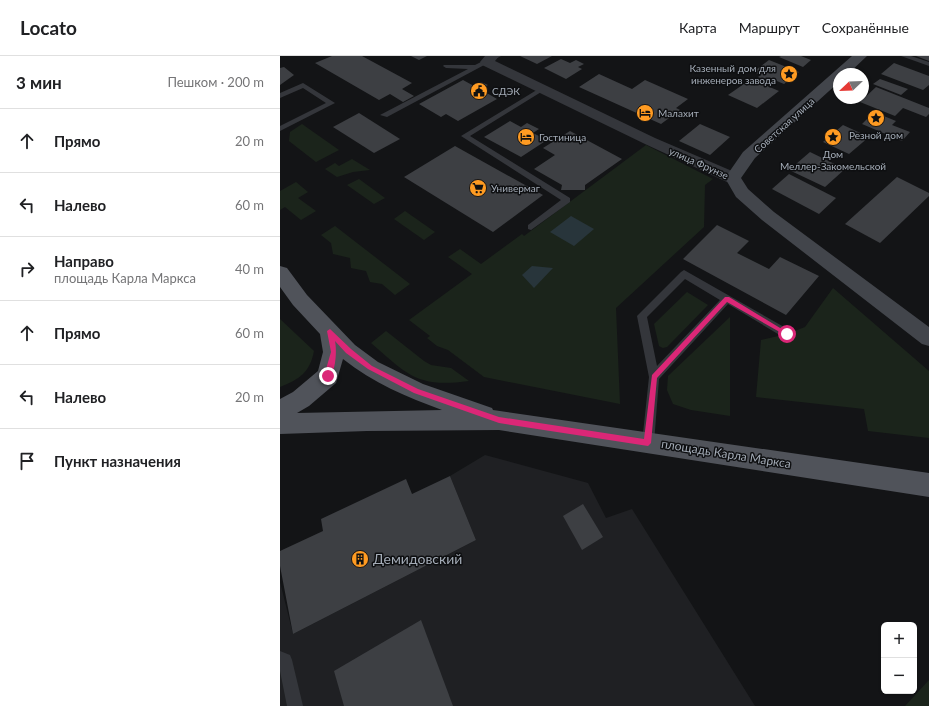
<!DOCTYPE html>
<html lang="ru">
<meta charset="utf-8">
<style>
:root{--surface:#fff;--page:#f6f6f6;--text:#202124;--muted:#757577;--line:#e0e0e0}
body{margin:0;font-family:Lato,sans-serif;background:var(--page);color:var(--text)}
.controls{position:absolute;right:12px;bottom:12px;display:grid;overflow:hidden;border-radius:6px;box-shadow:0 1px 3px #0004}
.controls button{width:36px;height:36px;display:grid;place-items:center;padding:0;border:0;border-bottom:1px solid var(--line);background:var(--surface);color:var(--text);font:20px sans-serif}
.compass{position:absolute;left:553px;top:12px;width:36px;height:36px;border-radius:50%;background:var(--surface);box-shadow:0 1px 3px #0004;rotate:247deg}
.stop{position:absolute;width:12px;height:12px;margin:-9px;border:3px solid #db2777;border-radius:50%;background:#fff}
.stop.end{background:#db2777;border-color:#fff;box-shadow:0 1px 4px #0008}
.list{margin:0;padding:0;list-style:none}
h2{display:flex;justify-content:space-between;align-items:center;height:52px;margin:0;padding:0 16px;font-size:17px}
h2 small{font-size:13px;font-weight:400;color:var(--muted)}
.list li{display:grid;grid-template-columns:26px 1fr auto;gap:12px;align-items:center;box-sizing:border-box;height:64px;padding:0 16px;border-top:1px solid var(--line)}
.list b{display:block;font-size:15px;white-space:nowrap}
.list p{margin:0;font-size:13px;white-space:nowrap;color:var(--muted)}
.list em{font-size:13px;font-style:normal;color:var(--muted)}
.icon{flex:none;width:22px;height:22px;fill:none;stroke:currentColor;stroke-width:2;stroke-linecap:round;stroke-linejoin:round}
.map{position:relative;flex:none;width:649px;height:650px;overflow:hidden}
header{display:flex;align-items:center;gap:24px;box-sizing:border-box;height:56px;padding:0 20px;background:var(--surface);border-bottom:1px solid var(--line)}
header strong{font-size:19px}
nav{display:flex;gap:22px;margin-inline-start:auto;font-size:14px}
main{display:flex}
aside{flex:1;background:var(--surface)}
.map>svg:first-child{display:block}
.built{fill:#1f2023}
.green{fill:#1b241b}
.water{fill:#28353b}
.building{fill:#3d3f43}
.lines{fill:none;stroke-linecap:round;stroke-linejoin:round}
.lane{fill:#34363b;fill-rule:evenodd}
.street{fill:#34363b;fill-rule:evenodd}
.secondary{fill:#42454b;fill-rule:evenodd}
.primary{fill:#50535a;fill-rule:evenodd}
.route{fill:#db2777}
.labels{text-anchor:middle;stroke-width:3;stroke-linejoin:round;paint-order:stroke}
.far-poi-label{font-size:10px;fill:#a4acb7;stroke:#0e0f11;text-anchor:start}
.far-street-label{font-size:10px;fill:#a4acb7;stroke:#0e0f11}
.street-label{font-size:12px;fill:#a4acb7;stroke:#0e0f11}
.near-poi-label{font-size:14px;fill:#a4acb7;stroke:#0e0f11;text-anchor:start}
</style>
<header>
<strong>Locato</strong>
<nav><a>Карта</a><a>Маршрут</a><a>Сохранённые</a></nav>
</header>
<main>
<aside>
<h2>3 мин<small>Пешком · 200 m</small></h2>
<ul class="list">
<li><svg class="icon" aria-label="ahead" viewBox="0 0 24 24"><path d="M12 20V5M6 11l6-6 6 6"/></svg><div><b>Прямо</b></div><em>20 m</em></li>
<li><svg class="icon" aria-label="left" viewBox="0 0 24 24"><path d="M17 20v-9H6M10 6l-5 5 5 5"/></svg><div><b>Налево</b></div><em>60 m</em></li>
<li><svg class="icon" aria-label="right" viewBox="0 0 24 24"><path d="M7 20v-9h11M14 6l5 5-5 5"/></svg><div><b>Направо</b><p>площадь Карла Маркса</p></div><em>40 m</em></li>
<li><svg class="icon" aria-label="ahead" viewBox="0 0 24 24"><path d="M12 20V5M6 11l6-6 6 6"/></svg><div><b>Прямо</b></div><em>60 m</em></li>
<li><svg class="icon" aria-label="left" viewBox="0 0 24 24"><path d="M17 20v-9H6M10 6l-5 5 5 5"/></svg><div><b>Налево</b></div><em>20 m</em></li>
<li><svg class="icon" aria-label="arrive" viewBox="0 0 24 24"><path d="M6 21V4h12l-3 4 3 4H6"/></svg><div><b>Пункт назначения</b></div></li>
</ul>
</aside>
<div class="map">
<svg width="649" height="650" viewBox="0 0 649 650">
<rect width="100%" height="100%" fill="#131416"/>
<polygon class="built" points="205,399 308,427 326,462 352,453 475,650 0,650 0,526 13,578 196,484 170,420"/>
<g class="green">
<polygon points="22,68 59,94 36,106 9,85 10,76"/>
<polygon points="366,89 433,123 425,129 424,171 336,252 340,348 204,321 168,294 157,290 147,282 150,280 129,264 192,218 168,201 180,193 201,208 242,178 244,180"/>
<polygon points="72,103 90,114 73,116 57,121 45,113 55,107 59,110"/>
<polygon points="79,123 105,142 94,148 67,129"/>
<polygon points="16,126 28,136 18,142 36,155 21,164 5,151 0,154 0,135"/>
<polygon points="125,155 155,176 144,184 114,163"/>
<polygon points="55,170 130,228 115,239 102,228 90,226 86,215 71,212 70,202 53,198 51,187 41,179"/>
<polygon points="553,232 649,315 649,382 588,375 584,353 476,341 481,284 507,278 525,271"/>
<polygon points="407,236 428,249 387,291 383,292 379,290 374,268"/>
<polygon points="450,261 450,360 411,354 393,348 387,334 388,320"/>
<path d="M0,263L34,295C30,316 20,323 0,331Z"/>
<path d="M106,275L144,305L151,309L171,312L189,325C137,332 128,319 91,287Z"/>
<polygon points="649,624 649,650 625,650"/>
</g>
<g class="water">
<polygon points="291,160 314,173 294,190 270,176"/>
<polygon points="252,210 273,212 254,232 242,219"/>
</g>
<g class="building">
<polygon points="52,0 82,0 132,27 122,33 134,40 123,46 110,38 99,44 35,7"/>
<polygon points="131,0 147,0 139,4"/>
<polygon points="240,0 272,0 257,8"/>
<polygon points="501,0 521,0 531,4 523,11 499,1"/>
<polygon points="636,0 649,0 649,5"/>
<polygon points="281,3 290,7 296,4 304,8 298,11 302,13 286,23 264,12"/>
<polygon points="489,4 519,16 504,28 492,23 489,26 478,21 481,19 473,16"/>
<polygon points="614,7 649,20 649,29 643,34 601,18"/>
<polygon points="4,11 14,19 0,29 0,12"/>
<polygon points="319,18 352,33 365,24 408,43 396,52 400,54 381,68 299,31"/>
<polygon points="471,23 499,35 477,52 448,39"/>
<polygon points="600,23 628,33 621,39 593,28"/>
<polygon points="183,24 194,30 201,26 208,29 200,33 217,43 178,65 166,58 161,61 139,48"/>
<polygon points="596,31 649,52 649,58 646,61 623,52 615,60 580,46"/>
<polygon points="594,56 616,65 612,69 630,76 622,85 582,68"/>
<polygon points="79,57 120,83 94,97 53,71"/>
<polygon points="230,65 241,71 247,67 259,73 253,77 267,84 241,101 204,81"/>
<polygon points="420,68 450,81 430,99 399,85"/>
<polygon points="563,69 589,81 569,98 543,86"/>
<polygon points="290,75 342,103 305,129 305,134 281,134 282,129 254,113 275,99 263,92"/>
<polygon points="175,90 263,139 213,176 124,121"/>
<polygon points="530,96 565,113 545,131 509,114"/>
<polygon points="509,118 556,142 539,158 492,133"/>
<polygon points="617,121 649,137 649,140 600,187 565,168"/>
<polygon points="437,169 469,185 457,197 489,213 500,201 539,220 506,259 403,203"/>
<polygon points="170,420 196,484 13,578 0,510 0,495 43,475 41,463 126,423 132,438"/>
<polygon points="303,448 323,481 302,494 283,460"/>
<polygon points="141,564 173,650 64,650 54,615"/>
</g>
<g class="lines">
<g class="lane">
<polygon points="213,0 221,0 107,61 100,59 188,13 166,12 163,10 164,9 195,9"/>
<polygon points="621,0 631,0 649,6 649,10"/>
<polygon points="23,27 55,47 0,75 0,70 46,47 23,32 0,42 0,37"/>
<polygon points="260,32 266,33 190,80 290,142 290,146 251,174 248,173 248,169 281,144 181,80"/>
<path d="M404,214L511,275L512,278L507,282L503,281L448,248L379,323L374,387L372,391L368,392L364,391L362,387L369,321L357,260L401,216ZM405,223L440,244L377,310L367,261Z"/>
<polygon points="0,595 10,599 12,604 23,650 7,650 0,615"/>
</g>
<polygon class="street" points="205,0 219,0 215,5 375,82 459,118 461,122 459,126 453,127 447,126 365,88 202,9 200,6"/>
<polygon class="secondary" points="572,0 587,0 568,18 559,18 559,26 475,102 461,122 468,133 494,156 649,271 649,290 642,288 482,164 456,141 445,122 463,96"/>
<path class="primary" d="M0,210L7,212L27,239L75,289L98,306L143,328L212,352L213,354L649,417V441L219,374L87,375L0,378V343L13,336L38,315L43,296L40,278L13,249L0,231ZM63,303C93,327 127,341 162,354L17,357L29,350L56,327Z"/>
</g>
<path class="route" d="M445,241H449L510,278L505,279L447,246L377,322L371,387L368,390L219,367L134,337L88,313L66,297L55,285C57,294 56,317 48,323L44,320L51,296L47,275L50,273L71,293L92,310L138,333L219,361L364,383L372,319Z"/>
<defs>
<g id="sight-disc" transform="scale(0.9)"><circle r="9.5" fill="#ff9b22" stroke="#0e0f11"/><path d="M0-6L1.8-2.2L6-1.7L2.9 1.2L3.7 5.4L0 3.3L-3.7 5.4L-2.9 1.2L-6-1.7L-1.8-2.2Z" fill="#111"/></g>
<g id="civic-disc" transform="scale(0.9)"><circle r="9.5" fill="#ff9b22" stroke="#0e0f11"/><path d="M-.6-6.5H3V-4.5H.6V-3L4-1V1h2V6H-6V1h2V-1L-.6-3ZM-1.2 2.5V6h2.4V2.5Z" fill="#111"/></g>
<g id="hotel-disc" transform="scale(0.9)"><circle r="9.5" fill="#ff9b22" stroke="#0e0f11"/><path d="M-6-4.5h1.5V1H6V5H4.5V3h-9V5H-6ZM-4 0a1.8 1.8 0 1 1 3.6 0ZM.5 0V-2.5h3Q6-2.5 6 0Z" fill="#111"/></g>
<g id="supermarket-disc" transform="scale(0.9)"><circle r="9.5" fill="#ff9b22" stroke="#0e0f11"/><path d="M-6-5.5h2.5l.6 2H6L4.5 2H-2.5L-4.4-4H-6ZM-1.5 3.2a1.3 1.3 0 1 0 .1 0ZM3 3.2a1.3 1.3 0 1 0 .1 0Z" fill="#111"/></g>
<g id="building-disc" transform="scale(0.9)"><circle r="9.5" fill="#ff9b22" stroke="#0e0f11"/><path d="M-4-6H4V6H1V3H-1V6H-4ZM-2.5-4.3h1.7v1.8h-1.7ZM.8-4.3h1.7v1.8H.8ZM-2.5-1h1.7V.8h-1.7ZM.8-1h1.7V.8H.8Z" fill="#111"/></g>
</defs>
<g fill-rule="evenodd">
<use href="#sight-disc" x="509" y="18"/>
<use href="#civic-disc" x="199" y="35"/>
<use href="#hotel-disc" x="365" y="57"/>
<use href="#sight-disc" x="596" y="62"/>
<use href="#hotel-disc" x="246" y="81"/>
<use href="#sight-disc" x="553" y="81"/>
<use href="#supermarket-disc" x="198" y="132"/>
<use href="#building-disc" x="80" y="503"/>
</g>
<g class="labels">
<g class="far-poi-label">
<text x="496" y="16" text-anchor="end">Казенный дом для<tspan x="496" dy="12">инженеров завода</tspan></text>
<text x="212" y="39">СДЭК</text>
<text x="378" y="61">Малахит</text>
<text x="596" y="83" text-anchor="middle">Резной дом</text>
<text x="259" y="85">Гостиница</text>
<text x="553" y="102" text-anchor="middle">Дом<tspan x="553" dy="12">Меллер-Закомельской</tspan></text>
<text x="211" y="136">Универмаг</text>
</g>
<g class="far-street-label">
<text transform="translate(504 69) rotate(-42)" y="4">Советская улица</text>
<text transform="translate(419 107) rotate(24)" y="4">улица Фрунзе</text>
</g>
<g class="street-label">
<text transform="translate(446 398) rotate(9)" y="4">площадь Карла Маркса</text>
</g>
<g class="near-poi-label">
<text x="93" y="508">Демидовский</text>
</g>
</g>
</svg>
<div class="controls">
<button>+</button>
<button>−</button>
</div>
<svg class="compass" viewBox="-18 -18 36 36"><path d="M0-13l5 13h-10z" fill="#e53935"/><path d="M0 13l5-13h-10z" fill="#757577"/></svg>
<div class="stop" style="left:507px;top:278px"></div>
<div class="stop end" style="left:48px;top:320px"></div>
</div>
</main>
